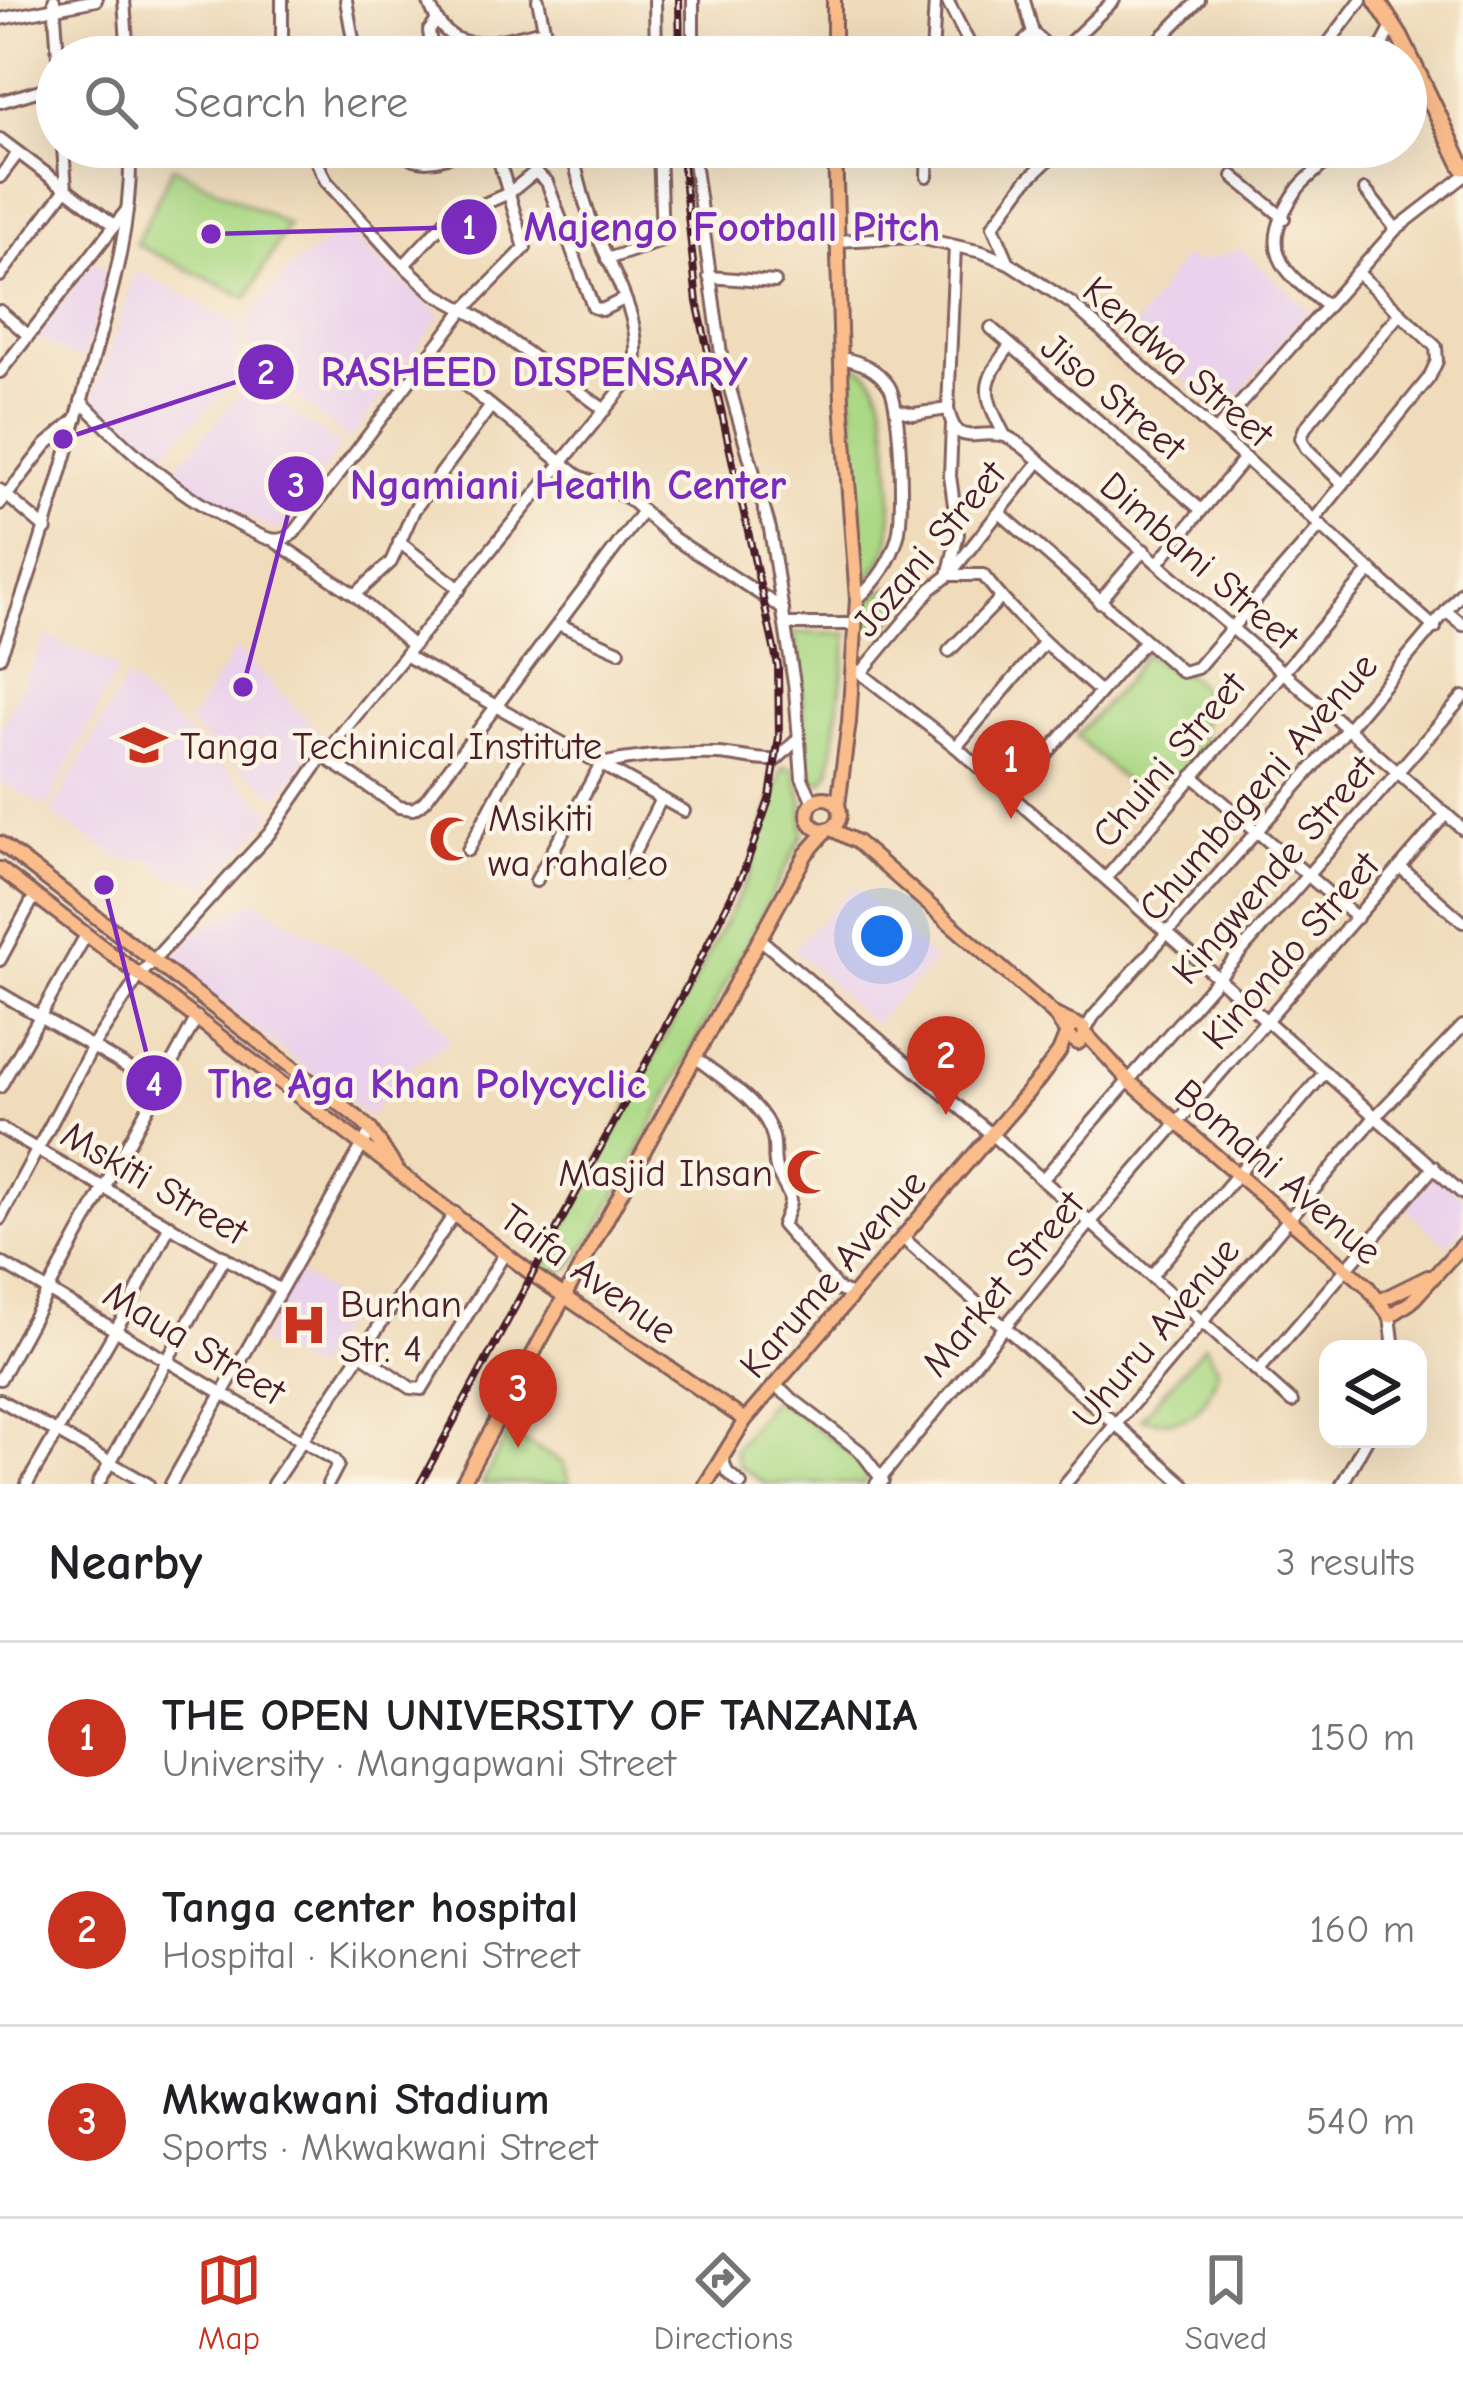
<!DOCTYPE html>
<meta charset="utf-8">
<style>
:root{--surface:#fff;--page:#f2f2f2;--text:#202124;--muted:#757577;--line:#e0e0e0;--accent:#c8321e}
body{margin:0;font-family:"Comic Neue",sans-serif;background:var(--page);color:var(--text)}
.controls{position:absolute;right:36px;bottom:36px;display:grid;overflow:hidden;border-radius:24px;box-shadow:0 12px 48px #0002}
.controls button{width:108px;height:108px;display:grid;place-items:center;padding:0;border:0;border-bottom:3px solid var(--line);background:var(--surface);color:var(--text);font:60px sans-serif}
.you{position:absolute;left:882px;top:936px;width:42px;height:42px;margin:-30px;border:9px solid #fff;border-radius:50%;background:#1a73e8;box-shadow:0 0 0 18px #1a73e833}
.badge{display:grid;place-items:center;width:78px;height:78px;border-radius:50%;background:var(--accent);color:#fff;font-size:39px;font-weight:700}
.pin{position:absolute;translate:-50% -99px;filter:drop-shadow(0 3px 6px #0008)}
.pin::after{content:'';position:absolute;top:63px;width:42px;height:36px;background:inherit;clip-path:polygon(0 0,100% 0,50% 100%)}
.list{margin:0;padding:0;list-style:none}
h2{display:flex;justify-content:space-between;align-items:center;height:156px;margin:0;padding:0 48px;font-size:51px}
h2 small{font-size:39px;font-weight:400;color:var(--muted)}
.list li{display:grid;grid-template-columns:78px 1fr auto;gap:36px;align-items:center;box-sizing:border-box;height:192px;padding:0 48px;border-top:3px solid var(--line)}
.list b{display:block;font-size:45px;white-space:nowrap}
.list p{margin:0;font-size:39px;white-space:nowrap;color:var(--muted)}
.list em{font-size:39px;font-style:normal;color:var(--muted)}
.icon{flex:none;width:66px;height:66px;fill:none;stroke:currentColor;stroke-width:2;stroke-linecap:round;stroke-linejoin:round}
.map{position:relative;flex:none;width:1463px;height:1484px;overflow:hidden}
.search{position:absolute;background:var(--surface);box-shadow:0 12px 48px #0002;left:36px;right:36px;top:36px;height:132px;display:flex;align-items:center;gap:30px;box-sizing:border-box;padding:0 42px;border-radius:66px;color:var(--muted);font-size:45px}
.sheet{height:732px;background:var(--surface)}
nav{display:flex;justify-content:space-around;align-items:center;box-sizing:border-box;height:168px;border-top:3px solid var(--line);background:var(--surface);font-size:33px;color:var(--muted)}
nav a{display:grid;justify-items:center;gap:6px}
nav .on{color:var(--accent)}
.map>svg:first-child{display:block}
.built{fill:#ead1ec}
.green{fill:#abd985;stroke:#7a7c58;stroke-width:3}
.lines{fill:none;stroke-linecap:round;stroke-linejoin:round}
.minor-casing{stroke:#84615d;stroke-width:16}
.major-casing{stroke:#84615d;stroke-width:18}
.highway-casing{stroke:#84615d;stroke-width:21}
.minor{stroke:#fff;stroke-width:10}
.major{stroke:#fabc8b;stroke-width:12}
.highway{stroke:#fabc8b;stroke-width:15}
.rail-casing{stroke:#4a1f2b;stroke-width:8}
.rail{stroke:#fcf5e5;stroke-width:3;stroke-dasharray:9;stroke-linecap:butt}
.labels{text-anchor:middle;stroke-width:9;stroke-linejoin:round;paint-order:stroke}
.street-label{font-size:39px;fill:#4a1f2b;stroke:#fcf5e5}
.poi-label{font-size:39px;fill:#4a1f2b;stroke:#fcf5e5;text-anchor:start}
.leader{fill:none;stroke:#7b2cbf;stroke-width:4.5}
.callout-dot{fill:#7b2cbf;stroke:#fcf5e5;stroke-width:4.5}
.mark-label{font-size:36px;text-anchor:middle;font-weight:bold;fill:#fff}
.callout-label{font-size:42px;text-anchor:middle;font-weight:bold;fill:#7b2cbf;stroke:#fcf5e5;stroke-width:9;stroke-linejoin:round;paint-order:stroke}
</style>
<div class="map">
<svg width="1463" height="1484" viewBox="0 0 1463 1484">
<rect width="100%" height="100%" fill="#fcf5e5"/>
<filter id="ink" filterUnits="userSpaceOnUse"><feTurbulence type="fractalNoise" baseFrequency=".00833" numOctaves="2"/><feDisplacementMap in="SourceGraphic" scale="24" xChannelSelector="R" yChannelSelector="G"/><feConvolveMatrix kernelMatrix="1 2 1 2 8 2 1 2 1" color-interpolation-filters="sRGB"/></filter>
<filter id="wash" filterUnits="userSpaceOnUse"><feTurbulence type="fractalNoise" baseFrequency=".004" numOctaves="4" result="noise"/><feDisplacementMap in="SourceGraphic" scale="48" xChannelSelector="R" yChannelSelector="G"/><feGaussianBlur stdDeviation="2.7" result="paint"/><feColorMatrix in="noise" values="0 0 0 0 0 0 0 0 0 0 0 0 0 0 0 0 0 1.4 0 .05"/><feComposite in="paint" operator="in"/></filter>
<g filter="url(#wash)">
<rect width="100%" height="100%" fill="#f0dcbb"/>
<g class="built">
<polygon points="345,231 441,315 350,440 250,362 245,324 291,267"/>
<polygon points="1241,249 1309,310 1222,414 1131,332 1184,256 1197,263"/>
<polygon points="93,261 108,270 86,357 72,357 36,338"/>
<polygon points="136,270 241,325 240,377 161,456 142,448 93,401"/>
<polygon points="250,383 341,446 279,532 169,475"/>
<polygon points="46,636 119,668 47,807 0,782 0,729"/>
<polygon points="236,649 324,736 278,797 187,725"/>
<polygon points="126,678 274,813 208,887 192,876 176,879 153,861 121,859 51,814"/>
<polygon points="854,886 935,961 873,1024 793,948"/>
<polygon points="254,900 411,991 451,1039 393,1080 370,1117 167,962 193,932"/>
<polygon points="1436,1174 1463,1197 1463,1228 1447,1245 1405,1208"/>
<polygon points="296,1272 352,1307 312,1370 259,1343"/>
</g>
<g class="green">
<polygon points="173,167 288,225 247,298 136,244"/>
<path d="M857,365C866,370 872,375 877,384C890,410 894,506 890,536C888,552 878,565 870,579L864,580L849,366Z"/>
<path d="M908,586L916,591L887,627L865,629L864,608C877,590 886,587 908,586Z"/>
<polygon points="794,633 848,634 830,771 823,782 813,781 806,763 803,691"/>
<path d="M1144,654C1173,678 1193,664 1209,703L1201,727L1205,748L1174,786L1149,770L1137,793L1076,736L1126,681Z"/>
<polygon points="783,767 794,769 803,801 803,835 595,1235 569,1268 546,1274 542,1270 749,876"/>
<path d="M1205,1345L1218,1370C1205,1414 1187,1428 1141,1418Z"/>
<polygon points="769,1402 783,1403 861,1461 868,1476 863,1484 765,1484 738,1465 734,1450"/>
<polygon points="508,1433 563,1463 570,1484 482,1484"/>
</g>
</g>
<g filter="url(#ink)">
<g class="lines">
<g class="minor-casing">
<g id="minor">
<polyline points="54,0 58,57"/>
<polyline points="124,0 128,57"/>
<polyline points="346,0 356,57"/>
<path d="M428,0C449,63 492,41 544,30"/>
<polyline points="538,0 550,56"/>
<polyline points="655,0 656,57"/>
<polyline points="947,0 976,57"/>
<polyline points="1024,0 1033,33 1058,56"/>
<polyline points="0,19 96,0"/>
<polyline points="549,52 655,43"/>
<polyline points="1057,55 1114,0"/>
<polyline points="282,57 282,0"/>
<polyline points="284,57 353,43"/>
<polyline points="433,57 429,31 435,23"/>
<polyline points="693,57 693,0"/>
<polyline points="932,57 935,0"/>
<polyline points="1009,57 1033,33"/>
<polyline points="1142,57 1199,0"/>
<polyline points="1318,57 1361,0"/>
<polyline points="1376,57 1393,25"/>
<polyline points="0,102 57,85"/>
<polyline points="0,139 113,224"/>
<polyline points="310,147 326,181 397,259 434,293 478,317 605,410"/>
<path d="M394,147C415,167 441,164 464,147"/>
<polyline points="692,147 722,361 770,529 795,690 802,778 813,802"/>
<polyline points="1313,147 1330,157"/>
<polyline points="927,176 928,147"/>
<polyline points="1233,176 1284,218"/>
<polyline points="0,177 18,153"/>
<polyline points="1365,190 1396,229"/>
<polyline points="836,241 915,237 982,252 1009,263 1072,304 1435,628"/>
<path d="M955,246L948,409C957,451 976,428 1005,436C1017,440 1030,453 1040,461L1463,829"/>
<polyline points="607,259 662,241 659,147"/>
<polyline points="1009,263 993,226 1026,181 1062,147"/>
<polyline points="404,265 445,221 509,193 535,172 547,182 593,307 602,310 624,299"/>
<polyline points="0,276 66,189 63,147"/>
<polyline points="709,277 775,282"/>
<path d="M1327,306C1280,270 1257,249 1297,190C1308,174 1327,168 1332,147"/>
<polyline points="0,311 28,335"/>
<polyline points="991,328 1200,509"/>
<polyline points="429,356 577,475 628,498 673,538 783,609"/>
<path d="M842,358C862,362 877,369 889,386C901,404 904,515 898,536C891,562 877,582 857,599"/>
<polyline points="0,372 126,211"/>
<path d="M81,401C130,452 178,496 243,527C261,536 276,547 294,533L463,311L525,248L495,147"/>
<polyline points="898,410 914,414 948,409"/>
<polyline points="1216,431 1396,229 1463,177"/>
<path d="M1005,436C983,393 980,386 1009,347"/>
<polyline points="1343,484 1306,448 1301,438 1305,428 1400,313"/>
<polyline points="0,490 46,529"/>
<polyline points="0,504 46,445 77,418"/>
<polyline points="1000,513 1182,672 1197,668 1321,525"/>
<polyline points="1314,520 1429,378 1437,361 1436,347 1357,272"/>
<polyline points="276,542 355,595 413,646"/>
<polyline points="399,542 460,589"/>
<polyline points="1158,563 1245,458"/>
<polyline points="949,572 958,534 950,476 952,424"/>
<path d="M950,575H983C1017,619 1058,655 1100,692"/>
<polyline points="355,595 391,562 414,510 491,406"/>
<polyline points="1099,602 1144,550"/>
<polyline points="1447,612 1463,625"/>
<polyline points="558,624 619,651"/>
<polyline points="785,624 856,624"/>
<polyline points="949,651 1000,599"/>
<polyline points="405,655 684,811"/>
<path d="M0,657C34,570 59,481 84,392C106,311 133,232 130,147"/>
<polyline points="853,667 956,747 1463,1194"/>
<polyline points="861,673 931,589 949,575 1040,461"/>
<polyline points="956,747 1044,643"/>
<polyline points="323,756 399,807 413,809 424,802 643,511"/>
<polyline points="1193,776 1357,918"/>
<polyline points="1011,795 1144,642"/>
<polyline points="468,850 533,728"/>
<polyline points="1400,867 1463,922"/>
<polyline points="624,873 661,799"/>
<polyline points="1106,878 1371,570"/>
<path d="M536,881L601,764C639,756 679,753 718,754C738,755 755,761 776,760L798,739"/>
<polyline points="760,939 991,1134 1292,1402"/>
<polyline points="0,960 34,897"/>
<polyline points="0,993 161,1087"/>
<polyline points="1085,1031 1093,1017 1347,729 1463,591"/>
<path d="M695,1057C721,1079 764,1102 773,1137C776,1149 772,1163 778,1174C791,1200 795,1195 782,1225L839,1290L852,1295"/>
<polyline points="0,1087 86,935"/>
<polyline points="0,1128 279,1289"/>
<polyline points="1042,1180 1463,697"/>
<path d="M0,1219L93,1046L140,975L269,834L323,756L632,376C650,321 604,262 588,212C581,191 576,169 571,147"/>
<polyline points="903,1238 1184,1484"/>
<polyline points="0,1262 335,1460 338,1465 328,1484"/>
<polyline points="1151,1276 1325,1072"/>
<polyline points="1390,1316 1394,1349"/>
<polyline points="361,1354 411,1388 422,1389 505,1253"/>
<polyline points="1259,1370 1434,1167"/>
<polyline points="0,1379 197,1017"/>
<polyline points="774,1385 861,1452 883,1481"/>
<polyline points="0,1400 148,1484"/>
<polyline points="722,1457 727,1472 741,1484"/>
<polyline points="27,1484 130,1305 170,1225"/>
<polyline points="98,1484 225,1257"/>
<polyline points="171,1484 371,1130"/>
<polyline points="273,1484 455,1213"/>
<polyline points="876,1484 1090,1223 1446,814"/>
<polyline points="1065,1484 1376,1116 1463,1026"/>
<polyline points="1342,1484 1367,1439"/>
</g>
</g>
<g class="major-casing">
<g id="major">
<polyline points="834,57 834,0"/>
<polyline points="835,147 842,401 857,599 849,722 838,805"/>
<circle cx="824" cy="814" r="16"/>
<polyline points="831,829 857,842 1054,1014 1066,1032"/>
<polyline points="0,843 358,1118 371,1130 395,1167"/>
<polyline points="0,869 532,1274 745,1420"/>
<polyline points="1055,1015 1084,1028 1085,1037 1078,1043 1066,1035 1074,1024"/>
<polyline points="1086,1034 1130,1082 1367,1286 1390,1316 1411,1302 1463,1244"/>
<polyline points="1381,1300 1428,1277"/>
<polyline points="462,1484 806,854 828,829"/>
<polyline points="706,1484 745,1420 1040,1078 1059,1052 1066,1035"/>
</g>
</g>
<g class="highway-casing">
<polyline id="highway" points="1376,0 1400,37 1463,167"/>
</g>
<use href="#minor" class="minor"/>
<use href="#major" class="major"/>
<use href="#highway" class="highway"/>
<g class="rail-casing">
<g id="rail">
<polyline points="679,0 680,57"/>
<polyline points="420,1484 685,990 744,871 770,797 779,737 778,666 697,302 681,147"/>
</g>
</g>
<use href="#rail" class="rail"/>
</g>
</g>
<defs>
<g id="university-bare" transform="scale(3.6)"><path d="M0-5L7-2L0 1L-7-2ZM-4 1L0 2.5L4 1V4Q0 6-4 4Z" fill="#c8321e" stroke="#fcf5e5" stroke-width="2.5" paint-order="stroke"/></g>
<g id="mosque-bare" transform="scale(3.6)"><path d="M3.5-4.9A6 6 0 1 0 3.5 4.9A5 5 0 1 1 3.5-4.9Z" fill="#c8321e" stroke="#fcf5e5" stroke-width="2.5" paint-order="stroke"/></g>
<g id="hospital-bare" transform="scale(3.6)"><path d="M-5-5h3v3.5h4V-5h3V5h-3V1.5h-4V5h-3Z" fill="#c8321e" stroke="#fcf5e5" stroke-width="2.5" paint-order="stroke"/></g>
</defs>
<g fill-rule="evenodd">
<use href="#university-bare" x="144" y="745"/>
<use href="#mosque-bare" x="452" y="839"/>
<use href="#mosque-bare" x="809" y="1172"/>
<use href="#hospital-bare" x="304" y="1325"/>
</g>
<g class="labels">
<g class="street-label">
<text transform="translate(1179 361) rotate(41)" y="14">Kendwa Street</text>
<text transform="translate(1114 396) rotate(40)" y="14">Jiso Street</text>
<text transform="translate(928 548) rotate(-50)" y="14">Jozani Street</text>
<text transform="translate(1200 560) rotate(41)" y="14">Dimbani Street</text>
<text transform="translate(1168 759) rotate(-50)" y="14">Chuini Street</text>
<text transform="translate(1257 786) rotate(-49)" y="14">Chumbageni Avenue</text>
<text transform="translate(1273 869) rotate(-49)" y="14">Kingwende Street</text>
<text transform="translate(1290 950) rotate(-49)" y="14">Kinondo Street</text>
<text transform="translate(1279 1171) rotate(41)" y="14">Bomani Avenue</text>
<text transform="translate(155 1182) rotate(30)" y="14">Mskiti Street</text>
<text transform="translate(589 1273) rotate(36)" y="14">Taifa Avenue</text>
<text transform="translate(832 1273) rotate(-49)" y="14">Karume Avenue</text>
<text transform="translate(1002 1283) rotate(-50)" y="14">Market Street</text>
<text transform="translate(1155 1332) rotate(-50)" y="14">Uhuru Avenue</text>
<text transform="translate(195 1342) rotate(31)" y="14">Maua Street</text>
</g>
<g class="poi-label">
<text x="180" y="759">Tanga Techinical Institute</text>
<text x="488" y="831">Msikiti<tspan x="488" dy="45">wa rahaleo</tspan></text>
<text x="773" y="1186" text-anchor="end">Masjid Ihsan</text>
<text x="340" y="1317">Burhan<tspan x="340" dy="45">Str. 4</tspan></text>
</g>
</g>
<path class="leader" d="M211 234L469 227M63 439L266 372M243 687L296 484M104 885L154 1083"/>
<g class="callout-dot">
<circle cx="211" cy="234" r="12"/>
<circle cx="63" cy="439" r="12"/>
<circle cx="243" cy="687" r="12"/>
<circle cx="104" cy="885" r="12"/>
<circle cx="469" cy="227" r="30"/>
<circle cx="266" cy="372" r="30"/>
<circle cx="296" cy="484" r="30"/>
<circle cx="154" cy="1083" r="30"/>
</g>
<g class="mark-label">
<text x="469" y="239">1</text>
<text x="266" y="384">2</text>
<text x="296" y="497">3</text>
<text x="154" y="1096">4</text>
</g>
<g class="callout-label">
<text x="732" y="241">Majengo Football Pitch</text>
<text x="534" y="386">RASHEED DISPENSARY</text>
<text x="568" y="499">Ngamiani Heatlh Center</text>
<text x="427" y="1098">The Aga Khan Polycyclic</text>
</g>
</svg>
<div class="controls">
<button><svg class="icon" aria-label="layers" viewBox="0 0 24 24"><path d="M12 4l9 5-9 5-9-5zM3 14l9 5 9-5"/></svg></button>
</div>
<div class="you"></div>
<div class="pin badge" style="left:1011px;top:819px">1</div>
<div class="pin badge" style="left:946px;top:1115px">2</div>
<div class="pin badge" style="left:518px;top:1448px">3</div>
<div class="search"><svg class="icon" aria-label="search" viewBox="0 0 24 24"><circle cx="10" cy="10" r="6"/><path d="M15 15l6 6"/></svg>Search here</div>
</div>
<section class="sheet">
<h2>Nearby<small>3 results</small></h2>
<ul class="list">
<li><span class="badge">1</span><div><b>THE OPEN UNIVERSITY OF TANZANIA</b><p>University · Mangapwani Street</p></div><em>150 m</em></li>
<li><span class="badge">2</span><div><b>Tanga center hospital</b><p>Hospital · Kikoneni Street</p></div><em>160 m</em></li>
<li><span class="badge">3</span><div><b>Mkwakwani Stadium</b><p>Sports · Mkwakwani Street</p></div><em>540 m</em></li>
</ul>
</section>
<nav>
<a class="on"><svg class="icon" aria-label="map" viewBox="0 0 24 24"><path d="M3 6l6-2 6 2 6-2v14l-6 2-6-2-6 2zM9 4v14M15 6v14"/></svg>Map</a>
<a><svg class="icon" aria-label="directions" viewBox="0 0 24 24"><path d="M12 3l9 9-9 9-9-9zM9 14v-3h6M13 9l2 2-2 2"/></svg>Directions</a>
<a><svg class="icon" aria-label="saved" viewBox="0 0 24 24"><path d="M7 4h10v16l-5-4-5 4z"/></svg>Saved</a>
</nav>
